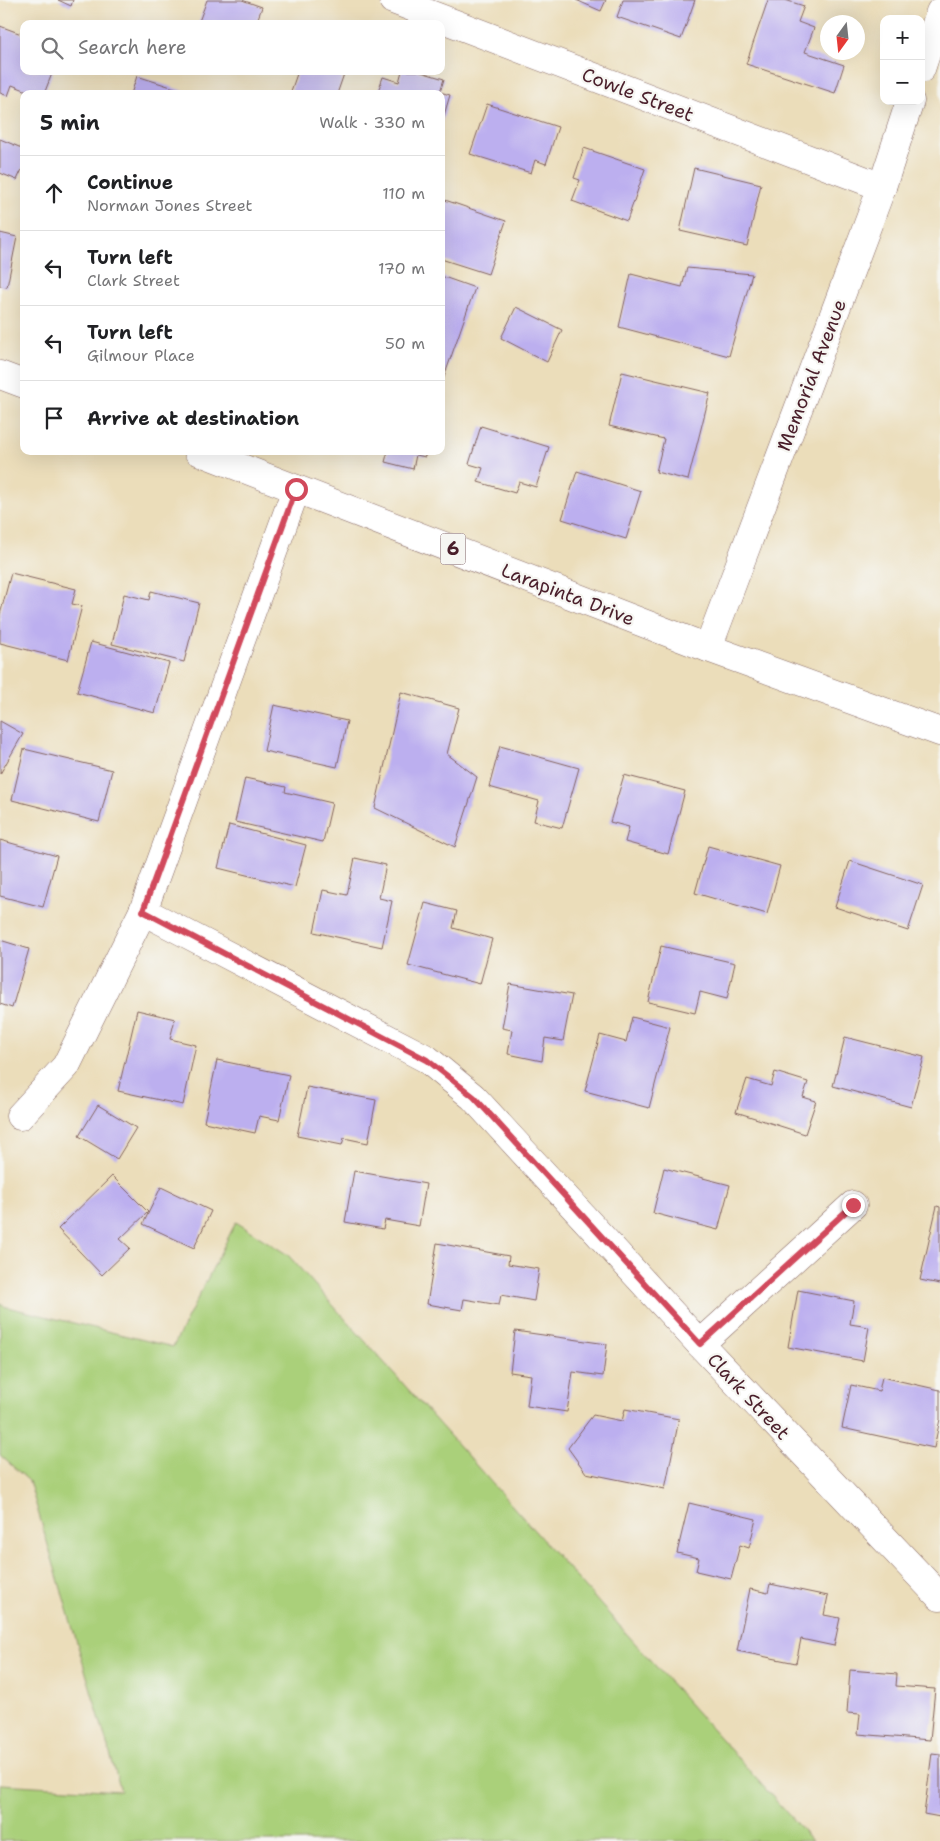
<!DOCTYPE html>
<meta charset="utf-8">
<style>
:root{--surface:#fff;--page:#f2f2f2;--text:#202124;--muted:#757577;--line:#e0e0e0}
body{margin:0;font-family:"Shantell Sans",sans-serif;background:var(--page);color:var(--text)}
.controls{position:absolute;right:15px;top:15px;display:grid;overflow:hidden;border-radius:10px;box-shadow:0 5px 20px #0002}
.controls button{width:45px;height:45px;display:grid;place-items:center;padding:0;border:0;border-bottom:1px solid var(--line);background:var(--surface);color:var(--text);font:25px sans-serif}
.compass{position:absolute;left:820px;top:15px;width:45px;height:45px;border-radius:50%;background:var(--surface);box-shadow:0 5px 20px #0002;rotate:195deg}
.stop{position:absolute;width:15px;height:15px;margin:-11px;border:4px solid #d1495b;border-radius:50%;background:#fff}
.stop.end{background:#d1495b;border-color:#fff;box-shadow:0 1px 5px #0008}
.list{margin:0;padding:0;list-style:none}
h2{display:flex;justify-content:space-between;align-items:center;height:65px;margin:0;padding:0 20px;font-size:21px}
h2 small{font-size:16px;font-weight:400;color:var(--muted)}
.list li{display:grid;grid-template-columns:32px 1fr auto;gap:15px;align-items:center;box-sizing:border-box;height:75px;padding:0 20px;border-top:1px solid var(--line)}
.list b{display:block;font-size:19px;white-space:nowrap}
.list p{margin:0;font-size:16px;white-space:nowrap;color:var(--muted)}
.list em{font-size:16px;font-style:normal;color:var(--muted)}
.icon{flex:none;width:28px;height:28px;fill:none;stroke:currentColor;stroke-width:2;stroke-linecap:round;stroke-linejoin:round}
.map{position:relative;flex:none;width:940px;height:1841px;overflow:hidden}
.search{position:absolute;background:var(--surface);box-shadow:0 5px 20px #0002;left:20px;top:20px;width:425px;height:55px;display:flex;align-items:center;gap:12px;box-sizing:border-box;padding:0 18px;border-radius:10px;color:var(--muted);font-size:19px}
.panel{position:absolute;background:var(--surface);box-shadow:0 5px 20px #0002;left:20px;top:90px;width:425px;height:365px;border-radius:10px}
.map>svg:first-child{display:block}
.green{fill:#aad07a;stroke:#7a7852}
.building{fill:#bcafef}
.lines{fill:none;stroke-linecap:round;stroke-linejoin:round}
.street-casing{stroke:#82625d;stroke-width:29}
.primary-casing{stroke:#82625d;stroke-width:29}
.street{stroke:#fff;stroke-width:28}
.primary{stroke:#fff;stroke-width:28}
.route{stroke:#d1495b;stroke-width:6}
.labels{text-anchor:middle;stroke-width:4.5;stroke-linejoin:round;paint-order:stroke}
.shield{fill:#f6f6f2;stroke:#7e6067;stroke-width:1}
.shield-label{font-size:18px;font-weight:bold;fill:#4a1f2b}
.street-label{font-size:19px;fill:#4a1f2b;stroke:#f6f6f2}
</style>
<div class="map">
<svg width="940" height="1841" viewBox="0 0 940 1841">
<rect width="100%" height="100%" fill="#f6f6f2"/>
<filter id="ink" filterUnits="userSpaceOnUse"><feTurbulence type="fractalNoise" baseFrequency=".02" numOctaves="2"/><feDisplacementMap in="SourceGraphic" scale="10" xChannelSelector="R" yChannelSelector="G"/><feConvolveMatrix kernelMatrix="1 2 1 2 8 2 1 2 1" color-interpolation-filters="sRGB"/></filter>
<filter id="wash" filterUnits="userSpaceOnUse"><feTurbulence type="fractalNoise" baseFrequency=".0096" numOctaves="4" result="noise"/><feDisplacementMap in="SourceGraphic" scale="20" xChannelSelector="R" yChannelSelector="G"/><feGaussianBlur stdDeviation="1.12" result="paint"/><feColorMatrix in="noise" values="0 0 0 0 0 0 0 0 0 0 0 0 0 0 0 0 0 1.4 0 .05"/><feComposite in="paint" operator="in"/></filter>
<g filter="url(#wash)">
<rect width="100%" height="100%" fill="#ebddba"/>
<polygon class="green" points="236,1222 288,1255 812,1841 0,1841 0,1784 121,1791 29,1481 0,1455 0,1303 3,1306 173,1347"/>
<g id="blocks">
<g class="building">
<polygon points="58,0 73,0 71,6"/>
<polygon points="207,0 242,0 262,7 256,24 198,24"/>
<polygon points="576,0 606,0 601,11"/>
<polygon points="623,0 695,0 681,39 617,17"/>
<polygon points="768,0 785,0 804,6 798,22 814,28 805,52 844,65 835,93 746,64"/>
<polygon points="0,26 24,35 24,71 53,71 44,94 35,94 12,85 8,96 0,93"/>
<polygon points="298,71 345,71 337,94 290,94"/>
<polygon points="402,71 418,71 444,79 440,92 450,95 442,122 441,94 377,94 383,77 399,82"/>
<polygon points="137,76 190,93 190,94 131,94"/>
<polygon points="487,104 558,127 546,164 535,160 531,173 470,154"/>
<polygon points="0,139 24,149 24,165 17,180 0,173"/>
<polygon points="584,148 645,169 627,221 572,201 580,180 574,178"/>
<polygon points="694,168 761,184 747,246 680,231"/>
<polygon points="445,200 506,221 488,274 441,259 441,212"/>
<polygon points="0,233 17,237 7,287 0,286"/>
<polygon points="687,268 752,274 729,356 619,327 631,274 682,287"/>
<polygon points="441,276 475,288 442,383 441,383"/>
<polygon points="516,307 562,330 547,362 501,338"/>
<polygon points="622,372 710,393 688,480 656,472 664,439 609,426"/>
<polygon points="481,426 549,447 536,487 519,482 515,493 478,482 483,468 469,464"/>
<polygon points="388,451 426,451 425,457 416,455 413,469 385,462"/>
<polygon points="577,471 641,491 626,539 562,519"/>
<polygon points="11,573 76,589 72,604 82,606 68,660 0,643 0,615"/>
<polygon points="151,591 199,603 184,662 112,644 124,594 149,600"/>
<polygon points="91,642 169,663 155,713 77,692"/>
<polygon points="401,692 459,708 447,754 477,777 455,847 375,808"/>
<polygon points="274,705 347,721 337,767 264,751"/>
<polygon points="0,721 23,734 0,774"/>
<polygon points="500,746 579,768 562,828 534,821 539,801 489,787"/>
<polygon points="24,749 112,770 99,822 12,800"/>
<polygon points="624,775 685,791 668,854 625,842 629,827 610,822"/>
<polygon points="245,778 286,787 285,792 332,803 323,842 235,822"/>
<polygon points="229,825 306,845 295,887 218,868"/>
<polygon points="0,840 57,856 43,907 0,896"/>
<polygon points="708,846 780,866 767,914 695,893"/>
<polygon points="355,858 386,865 379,898 392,901 382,947 314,932 323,890 347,895"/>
<polygon points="850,861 923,885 908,931 835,907"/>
<polygon points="425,903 457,911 453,928 492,939 480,984 408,965"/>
<polygon points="0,940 29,949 12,1008 0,1004"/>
<polygon points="661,946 735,963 727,999 700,992 695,1013 648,1002"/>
<polygon points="510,984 572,995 563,1041 545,1038 542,1061 508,1054 512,1030 502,1028"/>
<polygon points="137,1010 175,1019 170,1039 196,1045 183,1105 118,1091"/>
<polygon points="632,1017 670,1027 649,1108 585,1091 600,1035 626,1042"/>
<polygon points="845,1037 924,1057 911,1107 833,1086"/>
<polygon points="217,1060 289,1075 279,1120 259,1116 255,1133 204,1122"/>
<polygon points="775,1072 808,1082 803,1097 816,1101 805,1134 736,1112 747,1079 771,1086"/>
<polygon points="307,1087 376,1100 368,1143 344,1138 342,1145 297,1136"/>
<polygon points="98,1105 136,1128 117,1159 79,1136"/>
<polygon points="664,1168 730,1185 718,1230 653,1213"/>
<polygon points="354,1171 426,1184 419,1226 385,1220 383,1229 345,1222"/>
<polygon points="112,1176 148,1212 120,1239 130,1248 102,1275 58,1229"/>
<polygon points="161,1187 211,1211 194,1248 143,1224"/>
<polygon points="937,1206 940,1207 940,1284 920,1280"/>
<polygon points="437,1243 509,1256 508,1264 539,1269 534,1301 501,1295 499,1305 464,1299 462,1310 427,1304"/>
<polygon points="798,1290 854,1301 850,1324 869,1327 863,1361 788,1347"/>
<polygon points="515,1331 607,1344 603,1376 573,1372 567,1412 527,1406 531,1375 510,1372"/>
<polygon points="882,1377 940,1390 940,1419 934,1448 842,1428 851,1385 879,1391"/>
<polygon points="625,1409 679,1419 665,1489 586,1473 568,1448 593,1415 622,1421"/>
<polygon points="689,1503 756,1519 749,1548 740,1545 731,1579 696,1571 699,1558 677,1553"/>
<polygon points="770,1584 828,1596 824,1615 840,1618 834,1646 801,1639 796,1663 737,1651 750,1589 768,1593"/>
<polygon points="850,1670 897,1674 896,1686 935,1689 930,1740 858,1734 860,1714 847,1713"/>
<polygon points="932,1753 940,1754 940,1817 924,1814"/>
</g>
</g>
</g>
<g filter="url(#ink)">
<use href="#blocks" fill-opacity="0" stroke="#82625d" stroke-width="1"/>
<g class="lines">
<g class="street-casing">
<g id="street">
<polyline points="393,0 882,187"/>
<polyline points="921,69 940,12"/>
<polyline points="708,648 882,187 910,101"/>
<polyline points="143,911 427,1059 473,1097 700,1344 940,1597"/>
<polyline points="20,1116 66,1066 143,911 296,489"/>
<polyline points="700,1344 853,1205"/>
</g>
</g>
<g class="primary-casing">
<g id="primary">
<polyline points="0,375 24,384"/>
<polyline points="198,451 708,648 940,732"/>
</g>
</g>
<use href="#street" class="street"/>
<use href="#primary" class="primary"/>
</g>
</g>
<g class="lines" filter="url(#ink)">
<polyline class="route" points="296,489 143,911 427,1060 474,1097 700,1344 853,1205"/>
</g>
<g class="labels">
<rect class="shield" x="440.5" y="533.5" width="25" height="31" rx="4"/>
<g class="shield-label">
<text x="453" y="555">6</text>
</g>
<g class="street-label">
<text transform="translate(638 94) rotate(21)" y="7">Cowle Street</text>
<text transform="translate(811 375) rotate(-69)" y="7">Memorial Avenue</text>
<text transform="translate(568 594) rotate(21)" y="7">Larapinta Drive</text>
<text transform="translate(749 1396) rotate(47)" y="7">Clark Street</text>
</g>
</g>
</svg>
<div class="controls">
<button>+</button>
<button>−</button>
</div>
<svg class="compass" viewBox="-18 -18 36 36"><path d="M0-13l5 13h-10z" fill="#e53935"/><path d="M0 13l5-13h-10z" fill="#757577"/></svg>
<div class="stop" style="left:296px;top:489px"></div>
<div class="stop end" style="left:853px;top:1205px"></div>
<div class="search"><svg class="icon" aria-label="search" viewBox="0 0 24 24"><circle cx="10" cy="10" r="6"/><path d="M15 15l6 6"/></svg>Search here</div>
<section class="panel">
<h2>5 min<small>Walk · 330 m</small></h2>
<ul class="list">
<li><svg class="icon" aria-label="ahead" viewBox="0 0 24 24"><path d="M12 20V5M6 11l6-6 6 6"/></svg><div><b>Continue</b><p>Norman Jones Street</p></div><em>110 m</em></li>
<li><svg class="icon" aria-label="left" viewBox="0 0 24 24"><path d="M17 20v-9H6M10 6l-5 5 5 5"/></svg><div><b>Turn left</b><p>Clark Street</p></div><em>170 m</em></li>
<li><svg class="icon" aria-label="left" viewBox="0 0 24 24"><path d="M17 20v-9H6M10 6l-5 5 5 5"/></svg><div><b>Turn left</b><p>Gilmour Place</p></div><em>50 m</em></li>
<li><svg class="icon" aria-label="arrive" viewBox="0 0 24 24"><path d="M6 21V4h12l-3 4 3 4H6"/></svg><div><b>Arrive at destination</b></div></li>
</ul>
</section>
</div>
